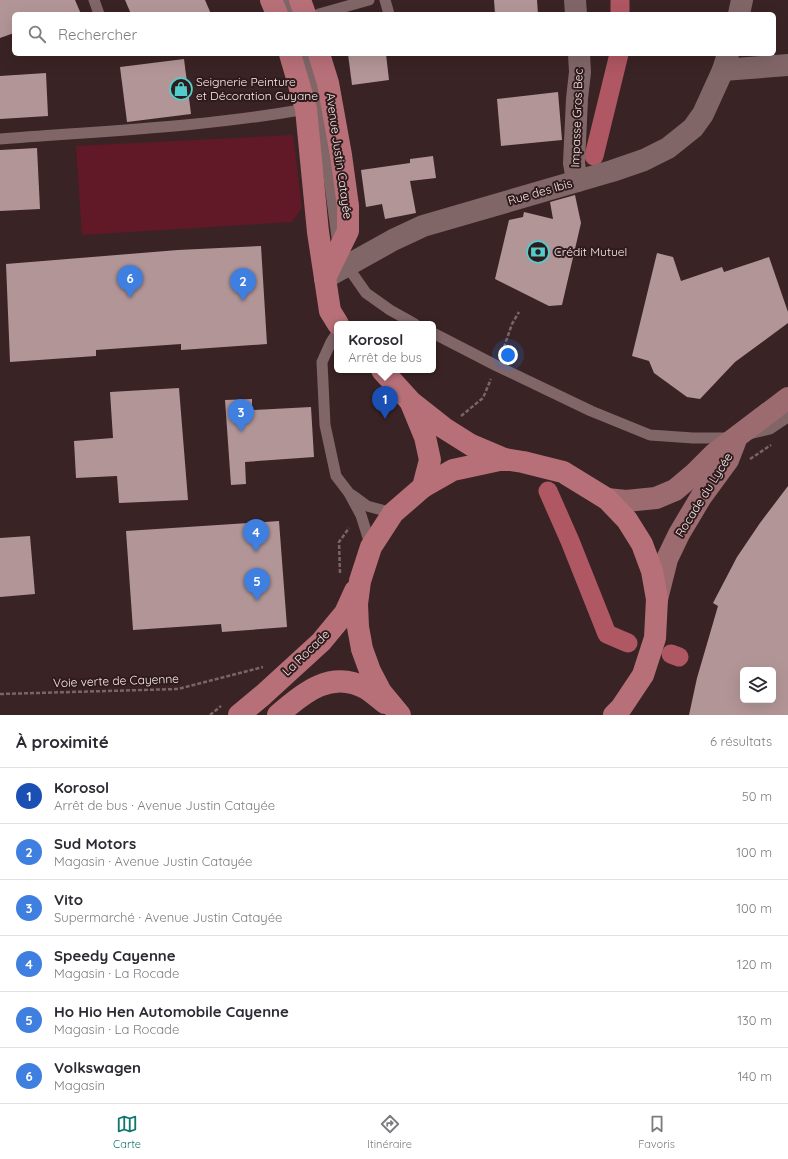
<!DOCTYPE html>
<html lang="fr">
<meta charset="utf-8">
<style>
:root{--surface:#fff;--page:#f2f2f3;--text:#2b2b33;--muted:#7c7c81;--line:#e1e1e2;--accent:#0f766e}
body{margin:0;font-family:Quicksand,sans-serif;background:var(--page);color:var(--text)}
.controls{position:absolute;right:12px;bottom:12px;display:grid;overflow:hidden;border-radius:6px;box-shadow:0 4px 16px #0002}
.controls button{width:36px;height:36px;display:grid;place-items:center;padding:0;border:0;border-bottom:1px solid var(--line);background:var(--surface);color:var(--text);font:20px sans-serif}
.you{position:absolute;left:508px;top:355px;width:14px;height:14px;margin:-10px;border:3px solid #fff;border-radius:50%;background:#1a73e8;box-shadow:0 0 0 6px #1a73e833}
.badge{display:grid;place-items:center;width:26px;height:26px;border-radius:50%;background:var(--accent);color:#fff;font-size:13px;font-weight:700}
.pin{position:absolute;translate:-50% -33px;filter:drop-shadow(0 1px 2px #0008)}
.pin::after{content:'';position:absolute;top:21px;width:14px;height:12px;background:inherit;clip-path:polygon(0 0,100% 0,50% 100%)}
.popup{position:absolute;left:334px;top:321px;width:102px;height:52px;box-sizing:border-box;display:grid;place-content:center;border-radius:6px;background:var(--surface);filter:drop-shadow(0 1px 3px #0005);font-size:13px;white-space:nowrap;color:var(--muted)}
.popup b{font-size:15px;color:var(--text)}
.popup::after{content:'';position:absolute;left:50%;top:100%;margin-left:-8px;border:8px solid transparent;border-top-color:var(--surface)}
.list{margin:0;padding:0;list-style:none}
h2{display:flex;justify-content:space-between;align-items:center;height:52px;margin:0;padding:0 16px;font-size:17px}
h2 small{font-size:13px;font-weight:400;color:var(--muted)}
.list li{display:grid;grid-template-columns:26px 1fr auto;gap:12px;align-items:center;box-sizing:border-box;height:56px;padding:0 16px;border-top:1px solid var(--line)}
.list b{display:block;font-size:15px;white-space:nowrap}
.list p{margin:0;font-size:13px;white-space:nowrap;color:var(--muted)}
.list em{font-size:13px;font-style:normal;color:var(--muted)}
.icon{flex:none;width:22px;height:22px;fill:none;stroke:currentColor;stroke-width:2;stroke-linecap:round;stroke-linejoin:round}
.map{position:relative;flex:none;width:788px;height:715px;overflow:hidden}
.search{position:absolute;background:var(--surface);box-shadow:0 4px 16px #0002;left:12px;right:12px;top:12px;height:44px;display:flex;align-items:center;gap:10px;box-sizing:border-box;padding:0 14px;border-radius:6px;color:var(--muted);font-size:15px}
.sheet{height:388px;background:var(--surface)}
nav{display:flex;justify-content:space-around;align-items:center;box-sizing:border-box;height:56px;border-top:1px solid var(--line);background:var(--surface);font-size:11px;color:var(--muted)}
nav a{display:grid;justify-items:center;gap:2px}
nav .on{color:var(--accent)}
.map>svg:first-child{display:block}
.green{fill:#621927}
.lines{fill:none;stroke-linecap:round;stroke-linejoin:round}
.canal{stroke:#af5762;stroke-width:19}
.building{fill:#b29597;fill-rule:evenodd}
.path{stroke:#796466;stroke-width:2.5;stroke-dasharray:4 2;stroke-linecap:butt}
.service{stroke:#816668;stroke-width:11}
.minor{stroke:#816668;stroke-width:22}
.secondary{stroke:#9c6b70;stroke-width:22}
.primary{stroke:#b87078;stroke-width:22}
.labels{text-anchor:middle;stroke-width:4;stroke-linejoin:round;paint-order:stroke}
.poi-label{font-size:12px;fill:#fbebec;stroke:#2f1a1c;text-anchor:start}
.street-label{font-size:12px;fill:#fbebec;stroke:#2f1a1c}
</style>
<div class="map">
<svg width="788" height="715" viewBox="0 0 788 715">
<rect width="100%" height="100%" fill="#3a2325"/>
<polygon class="green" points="293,135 302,208 292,222 82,235 76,146"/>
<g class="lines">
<g class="canal">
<polyline points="620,14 620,0"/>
<polyline points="594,156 619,54"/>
<polyline points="548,491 570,541 607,634 628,643"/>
<polyline points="671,654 679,657"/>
</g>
</g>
<g class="building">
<polygon points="0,0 75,0 81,14 14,14 14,33 0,38"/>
<polygon points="125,0 205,0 211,14 131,14"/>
<polygon points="494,0 537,0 538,14 495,14"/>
<polygon points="348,54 386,54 389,80 352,85"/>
<polygon points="184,59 191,114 127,122 120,67"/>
<polygon points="46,73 48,116 0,119 0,76"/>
<polygon points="558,92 562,140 501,146 497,99"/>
<polygon points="37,148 40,209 0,211 0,150"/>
<polygon points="433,156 436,178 410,181 416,213 385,219 382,204 366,207 361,170 410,163 410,159"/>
<polygon points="575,195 581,223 562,305 549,306 495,279 509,220 523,217 524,212 553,219 550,202"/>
<polygon points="261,246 267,344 181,350 181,344 96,350 96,356 10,362 6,264 178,250"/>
<polygon points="657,253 673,257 681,281 722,267 724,272 769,257 788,312 788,323 735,362 700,399 687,397 654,373 649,361 632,356"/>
<polygon points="179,388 188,500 119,503 117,476 76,478 74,441 113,438 110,392"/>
<polygon points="252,399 252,410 311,407 314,457 245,462 246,484 231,485 225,400"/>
<path d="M788,486V715H689L697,678L718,606L713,603L737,557L760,523ZM743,670H773V700H743Z"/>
<polygon points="279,521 287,627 222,632 221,624 133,630 126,531"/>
<polygon points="30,536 35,594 0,597 0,538"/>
</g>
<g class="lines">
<g class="path">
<polyline points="502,353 512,324 519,312"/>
<polyline points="461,416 483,398 491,379"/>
<polyline points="750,459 771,445"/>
<polyline points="340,573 339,542 349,528"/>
<polyline points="0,694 178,689 263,667"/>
<polyline points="210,715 221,706"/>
</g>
<g class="service">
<polyline points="94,0 99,14"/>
<polyline points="286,0 291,14"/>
<polyline points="385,0 389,14"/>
<polyline points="319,14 369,0"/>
<polyline points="304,54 319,102 338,245"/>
<path d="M0,139C102,131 205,127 306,109"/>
<polyline points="345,263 366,293 390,310 415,324"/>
<polyline points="337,333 331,342 322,362 325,425 336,476 349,493 361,515 371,547"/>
<polyline points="433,333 497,366 591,411 650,435 693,438 732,438"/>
<polyline points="749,434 770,429 788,417"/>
<polyline points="352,495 367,506 393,513"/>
</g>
<g class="minor">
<polyline points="575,0 576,14"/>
<polyline points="739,14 742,0"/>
<polyline points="723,70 788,65"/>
<polyline points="577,181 574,163 577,99 580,72 579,54"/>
<polyline points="325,278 393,240 423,226 612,171 644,160 668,148 693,128 703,114 723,70 728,54"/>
</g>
<g class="secondary">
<polyline points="607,499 626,501 656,498 675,490 694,474 714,454 788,398"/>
<polyline points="657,599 667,559 679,534 701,497 728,460 735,442"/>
</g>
<g class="primary">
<polyline points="271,0 277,14"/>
<polyline points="300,0 305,14"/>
<polyline points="290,54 306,109 318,232 330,311 338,324"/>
<polyline points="319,54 328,83 341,155 348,206 348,231 325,278"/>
<polyline points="382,370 411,402 444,428 471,445 504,459"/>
<polyline points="411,403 425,437 430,460 423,487"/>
<polyline points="239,715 263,695 321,642 345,613 355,591"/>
<path d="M278,715C304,692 332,669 367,689C373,693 379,698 385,703"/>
<polyline points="400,715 381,692 370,671 362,649 358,627 357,604 360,581 371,547 393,513 423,487 453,470 504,459 523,462 563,472 607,499 627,520 642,544 652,571 657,599 655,638 643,675 621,708 614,715"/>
</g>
</g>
<defs>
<g id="shop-ring" transform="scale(1.15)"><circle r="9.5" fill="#2f1a1c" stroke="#52cdcb" stroke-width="1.5"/><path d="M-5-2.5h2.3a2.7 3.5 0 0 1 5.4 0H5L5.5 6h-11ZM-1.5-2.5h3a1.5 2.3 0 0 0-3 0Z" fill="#52cdcb"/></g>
<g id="bank-ring" transform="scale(1.15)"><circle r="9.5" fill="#2f1a1c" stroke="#52cdcb" stroke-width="1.5"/><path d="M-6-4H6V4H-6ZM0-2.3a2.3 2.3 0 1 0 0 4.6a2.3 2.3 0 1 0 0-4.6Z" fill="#52cdcb"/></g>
</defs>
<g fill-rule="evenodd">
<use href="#shop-ring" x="181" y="89"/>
<use href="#bank-ring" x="538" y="252"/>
</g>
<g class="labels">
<g class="poi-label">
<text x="196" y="86">Seignerie Peinture<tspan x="196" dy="14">et Décoration Guyane</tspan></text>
<text x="554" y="256">Crédit Mutuel</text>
</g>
<g class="street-label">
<text transform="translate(577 118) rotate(-88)" y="4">Impasse Gros Bec</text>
<text transform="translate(339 156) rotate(82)" y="4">Avenue Justin Catayée</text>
<text transform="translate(540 192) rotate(-16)" y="4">Rue des Ibis</text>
<text transform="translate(704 495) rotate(-58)" y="4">Rocade du Lycée</text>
<text transform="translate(306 653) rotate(-44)" y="4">La Rocade</text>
<text transform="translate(116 681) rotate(-2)" y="4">Voie verte de Cayenne</text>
</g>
</g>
</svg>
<div class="controls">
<button><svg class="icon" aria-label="layers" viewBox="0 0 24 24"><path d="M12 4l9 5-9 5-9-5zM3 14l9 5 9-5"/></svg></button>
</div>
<div class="you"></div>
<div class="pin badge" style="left:385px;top:419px;background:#1a4fb4">1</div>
<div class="popup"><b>Korosol</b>Arrêt de bus</div>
<div class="pin badge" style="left:243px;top:301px;background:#3f7fe0">2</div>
<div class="pin badge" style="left:241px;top:432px;background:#3f7fe0">3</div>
<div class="pin badge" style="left:256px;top:552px;background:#3f7fe0">4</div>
<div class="pin badge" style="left:257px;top:601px;background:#3f7fe0">5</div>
<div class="pin badge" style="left:130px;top:298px;background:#3f7fe0">6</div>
<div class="search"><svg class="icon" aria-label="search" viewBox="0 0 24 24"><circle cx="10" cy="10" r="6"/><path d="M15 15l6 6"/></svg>Rechercher</div>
</div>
<section class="sheet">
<h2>À proximité<small>6 résultats</small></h2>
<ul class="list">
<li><span class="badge" style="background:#1a4fb4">1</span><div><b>Korosol</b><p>Arrêt de bus · Avenue Justin Catayée</p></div><em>50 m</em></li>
<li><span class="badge" style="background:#3f7fe0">2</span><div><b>Sud Motors</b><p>Magasin · Avenue Justin Catayée</p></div><em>100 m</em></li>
<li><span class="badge" style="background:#3f7fe0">3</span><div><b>Vito</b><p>Supermarché · Avenue Justin Catayée</p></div><em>100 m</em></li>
<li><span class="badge" style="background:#3f7fe0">4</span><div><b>Speedy Cayenne</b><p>Magasin · La Rocade</p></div><em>120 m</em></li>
<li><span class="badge" style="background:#3f7fe0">5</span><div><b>Ho Hio Hen Automobile Cayenne</b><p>Magasin · La Rocade</p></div><em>130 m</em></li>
<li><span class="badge" style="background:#3f7fe0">6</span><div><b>Volkswagen</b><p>Magasin</p></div><em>140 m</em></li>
</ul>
</section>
<nav>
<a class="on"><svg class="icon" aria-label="map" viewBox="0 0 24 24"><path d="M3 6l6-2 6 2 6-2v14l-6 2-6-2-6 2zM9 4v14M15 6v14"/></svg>Carte</a>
<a><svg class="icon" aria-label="directions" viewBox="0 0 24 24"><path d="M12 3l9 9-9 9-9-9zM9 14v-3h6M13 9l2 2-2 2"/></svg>Itinéraire</a>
<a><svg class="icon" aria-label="saved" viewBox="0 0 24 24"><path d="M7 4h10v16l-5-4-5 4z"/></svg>Favoris</a>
</nav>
